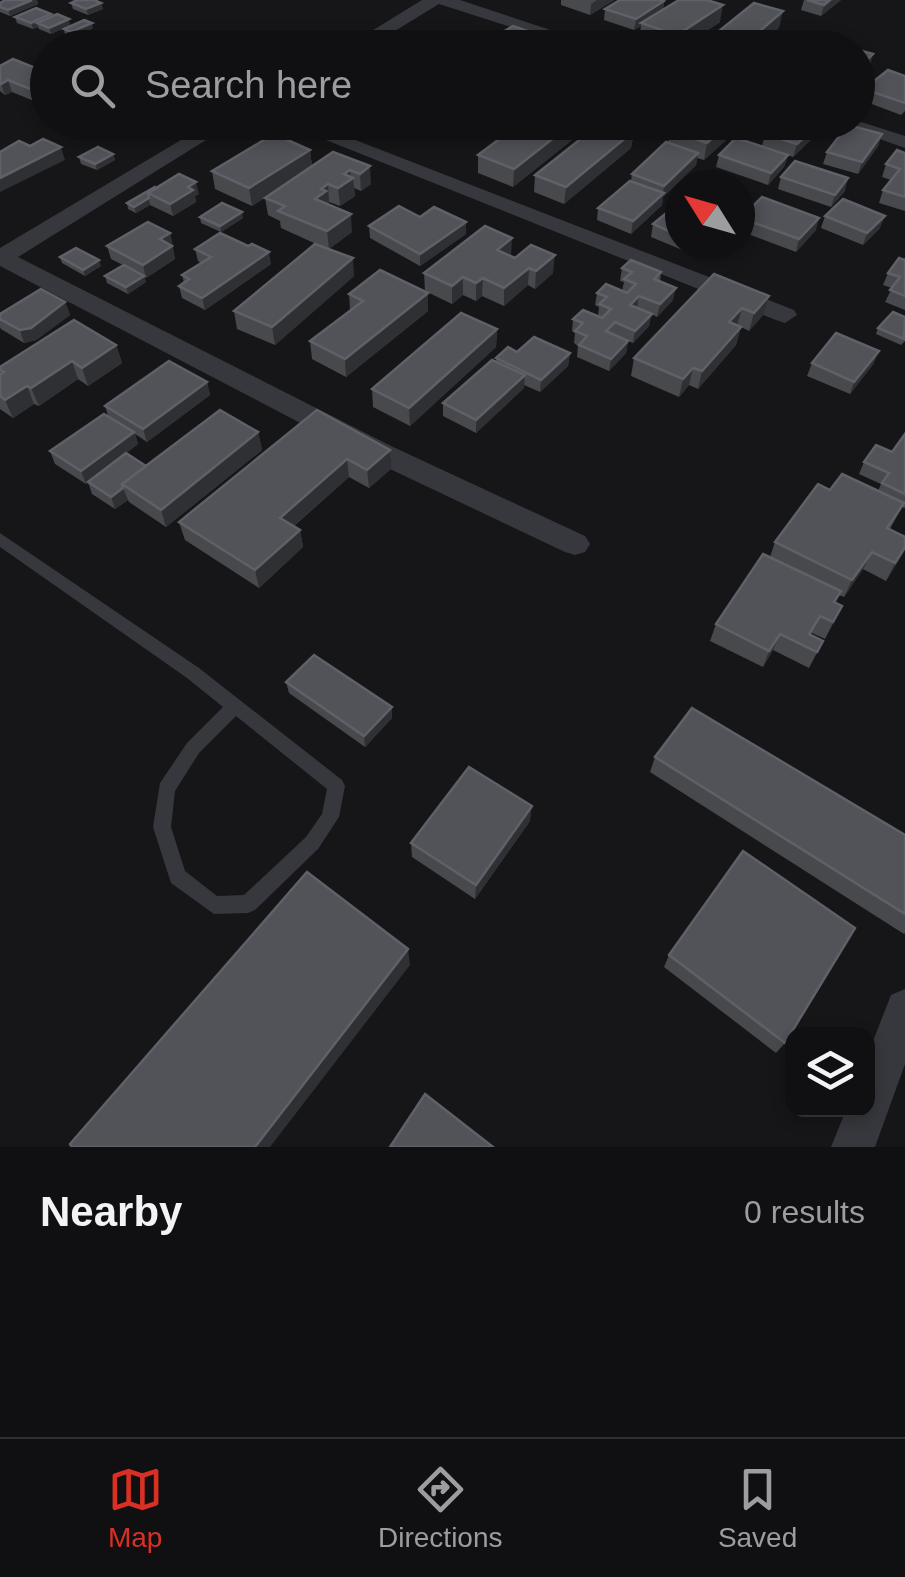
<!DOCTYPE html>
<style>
:root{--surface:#101012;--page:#19191b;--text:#f1f3f6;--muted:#9c9d9f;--line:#303032;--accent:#d93025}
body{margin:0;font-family:Arial,sans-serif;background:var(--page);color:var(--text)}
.controls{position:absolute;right:30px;bottom:30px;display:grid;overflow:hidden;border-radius:20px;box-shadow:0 5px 15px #0003}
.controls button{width:90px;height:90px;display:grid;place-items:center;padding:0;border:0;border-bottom:2px solid var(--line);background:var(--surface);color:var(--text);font:50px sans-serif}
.compass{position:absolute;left:665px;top:170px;width:90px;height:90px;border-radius:50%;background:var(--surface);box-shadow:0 5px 15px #0003;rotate:307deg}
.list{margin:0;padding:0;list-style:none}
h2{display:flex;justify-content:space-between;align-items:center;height:130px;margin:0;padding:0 40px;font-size:42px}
h2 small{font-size:32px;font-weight:400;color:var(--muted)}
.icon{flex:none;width:55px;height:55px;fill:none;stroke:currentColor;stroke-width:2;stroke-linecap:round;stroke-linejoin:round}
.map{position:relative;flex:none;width:905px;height:1147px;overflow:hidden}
.search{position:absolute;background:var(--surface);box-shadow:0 5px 15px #0003;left:30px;right:30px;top:30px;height:110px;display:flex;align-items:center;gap:25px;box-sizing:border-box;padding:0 35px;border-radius:55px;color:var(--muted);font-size:38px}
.sheet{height:290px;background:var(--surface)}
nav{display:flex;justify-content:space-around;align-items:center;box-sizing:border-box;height:140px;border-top:2px solid var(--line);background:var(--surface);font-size:28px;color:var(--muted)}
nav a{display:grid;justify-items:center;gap:5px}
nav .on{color:var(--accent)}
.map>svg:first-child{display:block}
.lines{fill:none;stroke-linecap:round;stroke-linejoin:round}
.lane{fill:#37383d;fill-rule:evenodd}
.street{fill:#37383d;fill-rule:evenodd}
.wall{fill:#47494d}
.shaded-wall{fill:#2f3033}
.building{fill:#525359;stroke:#5f6168;stroke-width:2.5}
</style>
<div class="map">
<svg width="905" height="1147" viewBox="0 0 905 1147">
<rect width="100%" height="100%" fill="#161618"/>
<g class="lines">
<path class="lane" d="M0,533L199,668L342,780L345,786L339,817L318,849L255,910L248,913L214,914L171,883L153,827L160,783L187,743L223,707L187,678L0,547ZM236,716L327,789L322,814L306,837L244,895L217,896L185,871L171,827L175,791L199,753Z"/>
<g class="street">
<polygon points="422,0 460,0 605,48 576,48 439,4 367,48 344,48"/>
<polygon points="858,121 905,136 905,148 832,122"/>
<polygon points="211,122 235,122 18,257 391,446 585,536 590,544 585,552 575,555 565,552 371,460 0,266 0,248"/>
<polygon points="281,122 309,122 794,310 797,315 785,323 776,320"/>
<polygon points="905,989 905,1064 875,1147 831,1147 846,1110 868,1110 868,1054 891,995"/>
</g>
</g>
<g class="wall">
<polygon points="3,0 37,0 38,4 10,16 0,12 0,3"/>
<polygon points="72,0 94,0 101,3 103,9 88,15 73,9 71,3 74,1"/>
<polygon points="561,0 614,0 590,15 561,5"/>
<polygon points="804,0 841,0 821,16 801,10"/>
<polygon points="664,1 663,10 720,22 681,48 661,48 639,40 641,26 634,30 604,20 605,9"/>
<polygon points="15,17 52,17 70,25 51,34 39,29 38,27 33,29 17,23"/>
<polygon points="93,28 73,38 65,35 64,29"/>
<polygon points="432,41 471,46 434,48 432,47"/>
<polygon points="0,66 48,73 34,101 12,92 5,95 0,91"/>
<polygon points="905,76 905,111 901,115 861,100 864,89"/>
<polygon points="356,122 419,122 394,139 356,125"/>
<polygon points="522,122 583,122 582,132 513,187 478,173 478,155"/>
<polygon points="615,122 658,122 644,135 634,132 631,148 564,204 534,192 535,175 615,124"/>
<polygon points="679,122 746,122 704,160 697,158 696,165 663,197 662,205 631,234 597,220 598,208 631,181 632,174 668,143 670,130"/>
<polygon points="777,122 822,122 820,131 793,157 762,146 765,134"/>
<polygon points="882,134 878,146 858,174 823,164 827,152"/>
<polygon points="310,150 312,166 333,152 371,184 361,191 354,188 355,196 340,206 329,202 328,203 352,232 329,249 354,276 275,345 237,329 234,311 325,248 281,228 280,221 268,215 265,198 277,190 252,206 215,189 212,171"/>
<polygon points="905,153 905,211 879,203 883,190 891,180 882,177 886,164"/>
<polygon points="113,154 115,160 97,170 81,164 79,157"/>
<polygon points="719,155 788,155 784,167 768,185 716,167"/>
<polygon points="781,177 845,191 831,207 778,189"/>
<polygon points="155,187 199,194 195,196 196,202 173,216 150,205 136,213 128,209 127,203"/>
<polygon points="680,202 680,245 712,245 699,257 651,237 653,224"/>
<polygon points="825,216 880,228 863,245 821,228"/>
<polygon points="200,217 243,218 221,232 201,223"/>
<polygon points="420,217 466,222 466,234 420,266 370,238 369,226"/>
<polygon points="741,218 816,230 796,252 740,231"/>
<polygon points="170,233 175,259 146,278 144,277 146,282 128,294 107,283 105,276 123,265 111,259 107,246"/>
<polygon points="195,249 271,264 205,310 182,298 179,286 184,283 182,275 201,263 198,261"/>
<polygon points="511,256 553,273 535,289 528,285 504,306 482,296 476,301 463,295 452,304 425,291 424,273"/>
<polygon points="60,257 101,266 85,276 62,263"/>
<polygon points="905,258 905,310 885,302 892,288 883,285 888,273"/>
<polygon points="622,268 661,272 660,282 673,300 657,317 651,314 649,326 633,343 628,341 626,353 609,371 577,357 578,346 574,343 575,333 572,331 573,319 598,316 599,307 595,305 597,293 622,291 624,282 620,281"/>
<polygon points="428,293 428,311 346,377 312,359 310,341 350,310 349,294"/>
<polygon points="769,296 764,314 749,331 741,327 736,345 698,389 689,385 679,397 631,376 634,358"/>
<polygon points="65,302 70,315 36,340 24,343 1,329 0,327 0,314"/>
<polygon points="905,317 905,341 901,345 876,334 878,328"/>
<polygon points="497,329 496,347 410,426 373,407 372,389"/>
<polygon points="116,345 122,363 88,386 78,379 39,406 34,404 13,418 0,409 0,367"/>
<polygon points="517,352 570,353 568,366 540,392 524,385 524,388 476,433 443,416 443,403 496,361 496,358"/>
<polygon points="812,363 874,363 850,394 807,376"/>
<polygon points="207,382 210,395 147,442 135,434 138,444 86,484 55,464 50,451 108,416 105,406"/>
<polygon points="317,410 390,450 392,468 369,488 349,477 294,526 300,530 303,547 259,588 185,540 179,522"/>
<polygon points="258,432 262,450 166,527 129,502 128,500 115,509 92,494 88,482 146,466"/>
<polygon points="905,434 905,508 902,507 890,529 905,537 905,550 886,581 863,569 844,597 839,595 835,603 842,606 825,639 812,633 811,634 823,641 809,668 773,650 763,667 710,641 716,624 770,557 775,542 830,490 878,491 881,484 859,474 864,462 892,452"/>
<polygon points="286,682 392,707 392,718 365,747 289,693"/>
<polygon points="655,757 905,835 905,933 904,934 650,772"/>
<polygon points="530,821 475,899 412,857 411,843"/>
<polygon points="669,955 785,1043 776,1053 664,967"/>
</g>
<g class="shaded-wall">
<polygon points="32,0 37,0 38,4 10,16 8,10"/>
<polygon points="597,0 614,0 590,15 591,4"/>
<polygon points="830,0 841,0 821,16 824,5"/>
<polygon points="664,1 662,12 641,23 641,26 634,30 636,19"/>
<polygon points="101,3 103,9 88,15 86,9"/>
<polygon points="723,5 720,22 681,48 675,48 677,35"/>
<polygon points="783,11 779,28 756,48 740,48"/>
<polygon points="51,14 52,20 37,23 38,27 33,29 31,23"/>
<polygon points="69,19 70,25 51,34 49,28"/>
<polygon points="92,23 93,28 73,38 71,32"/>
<polygon points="545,37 544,48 528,48"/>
<polygon points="873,54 870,66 858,78 858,69"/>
<polygon points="8,80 12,92 5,95 1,84"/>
<polygon points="48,80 48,93 34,101 30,89"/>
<polygon points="393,122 419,122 394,139"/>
<polygon points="574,122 583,122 582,132 513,187 514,169"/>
<polygon points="647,122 658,122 644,135 646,123"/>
<polygon points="730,122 746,122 704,160 707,143"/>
<polygon points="820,122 822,122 820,131 793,157 797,144"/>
<polygon points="634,131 631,148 564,204 566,187"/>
<polygon points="882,134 878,146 858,174 862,162"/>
<polygon points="61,147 65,160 0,192 0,178"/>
<polygon points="310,150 312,167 252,206 249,188"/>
<polygon points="698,153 696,165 663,197 662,205 631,234 633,221 663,194 664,186"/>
<polygon points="113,154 115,160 97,170 95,164"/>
<polygon points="788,155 784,167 768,185 771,173"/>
<polygon points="370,166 371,184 361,191 360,174"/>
<polygon points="350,170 351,180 353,178 355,196 340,206 338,188 344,174"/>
<polygon points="848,178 845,191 831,207 835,195"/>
<polygon points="196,182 199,194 195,196 196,202 173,216 170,204 188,187"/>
<polygon points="328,184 329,202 328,203 328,209 315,199 321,189"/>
<polygon points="149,198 150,205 136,213 134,207"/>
<polygon points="242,212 243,218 221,232 220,226"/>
<polygon points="351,214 352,232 329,249 327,231"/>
<polygon points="885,216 880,228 863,245 867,233"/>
<polygon points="819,218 816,230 796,252 799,239"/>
<polygon points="466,222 466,234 420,266 420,254"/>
<polygon points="170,233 173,245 163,252 160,239"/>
<polygon points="512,238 511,256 497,250"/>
<polygon points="701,245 712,245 699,257"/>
<polygon points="172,246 175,259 146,278 143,265"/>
<polygon points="269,252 271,264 205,310 202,298"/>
<polygon points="555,255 553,273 535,289 536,271"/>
<polygon points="353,258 354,276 275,345 272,327"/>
<polygon points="99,260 101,266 85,276 83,270"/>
<polygon points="529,268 528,285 504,306 504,288"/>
<polygon points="144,276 146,282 128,294 126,287"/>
<polygon points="463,277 463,295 452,304 452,286"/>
<polygon points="483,278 482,296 476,301 476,283"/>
<polygon points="676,288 673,300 657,317 660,304"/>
<polygon points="428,293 428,311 346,377 345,359"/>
<polygon points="639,296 637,308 630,305"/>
<polygon points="769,296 764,314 749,331 754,313"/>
<polygon points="65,302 70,315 36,340 24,343 20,330"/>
<polygon points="742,308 737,326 729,322"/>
<polygon points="652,314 649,326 633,343 635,331"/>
<polygon points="741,327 736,345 698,389 702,371"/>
<polygon points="497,329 496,347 410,426 409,408"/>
<polygon points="628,341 626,353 609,371 611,359"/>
<polygon points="116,345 122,363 88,386 82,368"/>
<polygon points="879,351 874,363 850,394 854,382"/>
<polygon points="570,353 568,366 540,392 541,380"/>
<polygon points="72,361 78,379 39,406 31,388"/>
<polygon points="693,368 689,385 679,397 683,379"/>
<polygon points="525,375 524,388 476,433 476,420"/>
<polygon points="207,382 210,395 147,442 143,429"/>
<polygon points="27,386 34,404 13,418 5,400"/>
<polygon points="134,432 138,444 86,484 81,471"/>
<polygon points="258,432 262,450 166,527 161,510"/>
<polygon points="390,450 392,468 369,488 367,470"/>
<polygon points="347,459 349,477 283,535 280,518"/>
<polygon points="123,488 128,500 115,509 111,497"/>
<polygon points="300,530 303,547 259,588 255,570"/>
<polygon points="905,547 901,556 886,581 895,563"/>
<polygon points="872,552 863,569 844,597 852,580"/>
<polygon points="780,634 773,650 763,667 769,651"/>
<polygon points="392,707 392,718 365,747 364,736"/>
<polygon points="532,806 530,821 475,899 476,885"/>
<polygon points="408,949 410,965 270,1147 255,1147"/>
</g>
<g class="building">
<polygon points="6,0 32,0 8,10 0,7 0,3"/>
<polygon points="78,0 94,0 101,3 86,9 71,3"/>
<polygon points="620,0 662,0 664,1 636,19 605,9"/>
<polygon points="679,0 707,0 723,5 677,35 641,23"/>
<polygon points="807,0 830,0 824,5"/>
<polygon points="754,3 783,11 740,48 698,48"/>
<polygon points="36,8 51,14 31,23 15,17"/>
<polygon points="57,14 69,19 49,28 37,23"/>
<polygon points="84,20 92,23 71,32 64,29"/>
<polygon points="513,26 545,37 528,48 477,48"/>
<polygon points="446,32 471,40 460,48 452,48 432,41"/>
<polygon points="791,33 816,40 807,48 773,48"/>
<polygon points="560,42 577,48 552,48"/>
<polygon points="858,50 873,54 858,69"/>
<polygon points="13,59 48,73 48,80 30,89 8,80 1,84 0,82 0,66"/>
<polygon points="888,70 905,76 905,103 864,89"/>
<polygon points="522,122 574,122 514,169 478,155"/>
<polygon points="602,122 610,122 634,131 566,187 535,175"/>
<polygon points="679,122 730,122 707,143 670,130"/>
<polygon points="777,122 820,122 797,144 765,134"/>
<polygon points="848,125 882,134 862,162 827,152"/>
<polygon points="274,134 310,150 249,188 212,171"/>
<polygon points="736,138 788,155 771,173 719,155"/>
<polygon points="43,139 61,147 0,178 0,152 19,141 30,146"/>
<polygon points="666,142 698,153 664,186 632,174"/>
<polygon points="98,147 113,154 95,164 79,157"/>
<polygon points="897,150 905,153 905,197 883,190 900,169 886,164"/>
<polygon points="333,152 370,166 360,174 350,170 344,174 353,178 338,188 328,184 321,189 326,191 315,199 351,214 327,231 278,211 285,206 265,198"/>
<polygon points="795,161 848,178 835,195 781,177"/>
<polygon points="179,174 196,182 188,187 193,190 170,204 148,193"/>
<polygon points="630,181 664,193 633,221 598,208"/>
<polygon points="155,187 157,188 148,193 149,198 134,207 127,203"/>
<polygon points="762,197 819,218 799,239 741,218"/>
<polygon points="843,199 885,216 867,233 825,216"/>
<polygon points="680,202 680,236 653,224"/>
<polygon points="222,203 242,212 220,226 200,217"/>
<polygon points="399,206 420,217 434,207 466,222 420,254 369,226"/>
<polygon points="148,222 170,233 160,239 172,246 143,265 107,246"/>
<polygon points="485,226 512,238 497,250 515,258 531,245 555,255 536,271 529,268 504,288 483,278 476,283 463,277 452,286 424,273"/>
<polygon points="220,233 248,246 252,244 269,252 202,298 179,286 189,279 182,275 211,257 195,249"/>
<polygon points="315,244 353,258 272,327 234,311"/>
<polygon points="76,248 99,260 83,270 60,257"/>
<polygon points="899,258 905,260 905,296 890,290 900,277 888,273"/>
<polygon points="631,260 661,272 654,279 676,288 660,304 639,296 630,305 652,314 635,331 615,322 606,331 628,341 611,359 579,345 587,336 575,331 583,323 573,319 583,310 602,318 611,309 599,304 607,297 597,293 606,284 627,293 636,284 624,279 632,272 622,268"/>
<polygon points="124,265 144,276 126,287 105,276"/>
<polygon points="380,270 428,293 345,359 310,341 363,301 349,294"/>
<polygon points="714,274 769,296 754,313 742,308 729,322 741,327 702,371 693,368 683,379 634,358"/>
<polygon points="41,289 65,302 31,328 20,330 0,319 0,314"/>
<polygon points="893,312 905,317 904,339 878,328"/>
<polygon points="461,313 497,329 409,408 372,389"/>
<polygon points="74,320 116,345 82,368 72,361 31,388 27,386 5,400 0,396 0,375 4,372 0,370 0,367"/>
<polygon points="836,333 879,351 854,382 812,363"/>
<polygon points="534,337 570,353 541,380 496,358 508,347 517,352"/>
<polygon points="492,360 525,375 476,420 443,403"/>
<polygon points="169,361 207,382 143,429 105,406"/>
<polygon points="220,410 258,432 161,510 122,484"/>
<polygon points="317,410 390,450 367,470 347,459 280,518 300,530 255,570 179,522"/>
<polygon points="104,414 134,432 81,471 50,451"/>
<polygon points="905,434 905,494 882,483 889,473 864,462 876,445 892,452"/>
<polygon points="126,453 146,466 122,484 123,488 111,497 88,482"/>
<polygon points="842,474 904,503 887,528 905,537 905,547 895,563 872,552 852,580 775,542 818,484 830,490"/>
<polygon points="763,554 841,591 834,602 842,606 833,622 820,616 809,634 823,641 817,652 780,634 769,651 716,624"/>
<polygon points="314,655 392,707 364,736 286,682"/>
<polygon points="692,708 905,835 905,914 655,757"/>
<polygon points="469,767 532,806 476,885 411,843"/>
<polygon points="743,851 855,928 785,1043 669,955"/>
<polygon points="307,872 408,949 255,1147 72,1147 70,1144"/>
<polygon points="425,1094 493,1147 390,1147"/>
</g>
</svg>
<div class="controls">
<button><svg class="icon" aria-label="layers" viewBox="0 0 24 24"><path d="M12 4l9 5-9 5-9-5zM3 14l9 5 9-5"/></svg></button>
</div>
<svg class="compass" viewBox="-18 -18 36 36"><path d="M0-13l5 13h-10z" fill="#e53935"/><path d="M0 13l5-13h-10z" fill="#9c9d9f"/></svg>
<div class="search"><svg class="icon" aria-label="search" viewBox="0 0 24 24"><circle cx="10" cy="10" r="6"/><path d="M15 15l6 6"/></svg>Search here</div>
</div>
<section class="sheet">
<h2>Nearby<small>0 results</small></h2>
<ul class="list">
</ul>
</section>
<nav>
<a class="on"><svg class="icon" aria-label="map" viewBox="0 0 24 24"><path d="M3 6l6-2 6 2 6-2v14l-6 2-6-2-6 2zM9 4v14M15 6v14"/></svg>Map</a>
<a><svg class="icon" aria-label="directions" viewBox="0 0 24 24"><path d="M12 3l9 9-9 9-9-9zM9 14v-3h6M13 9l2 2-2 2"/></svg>Directions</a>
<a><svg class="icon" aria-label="saved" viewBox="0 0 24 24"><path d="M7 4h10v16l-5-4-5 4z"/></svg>Saved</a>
</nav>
